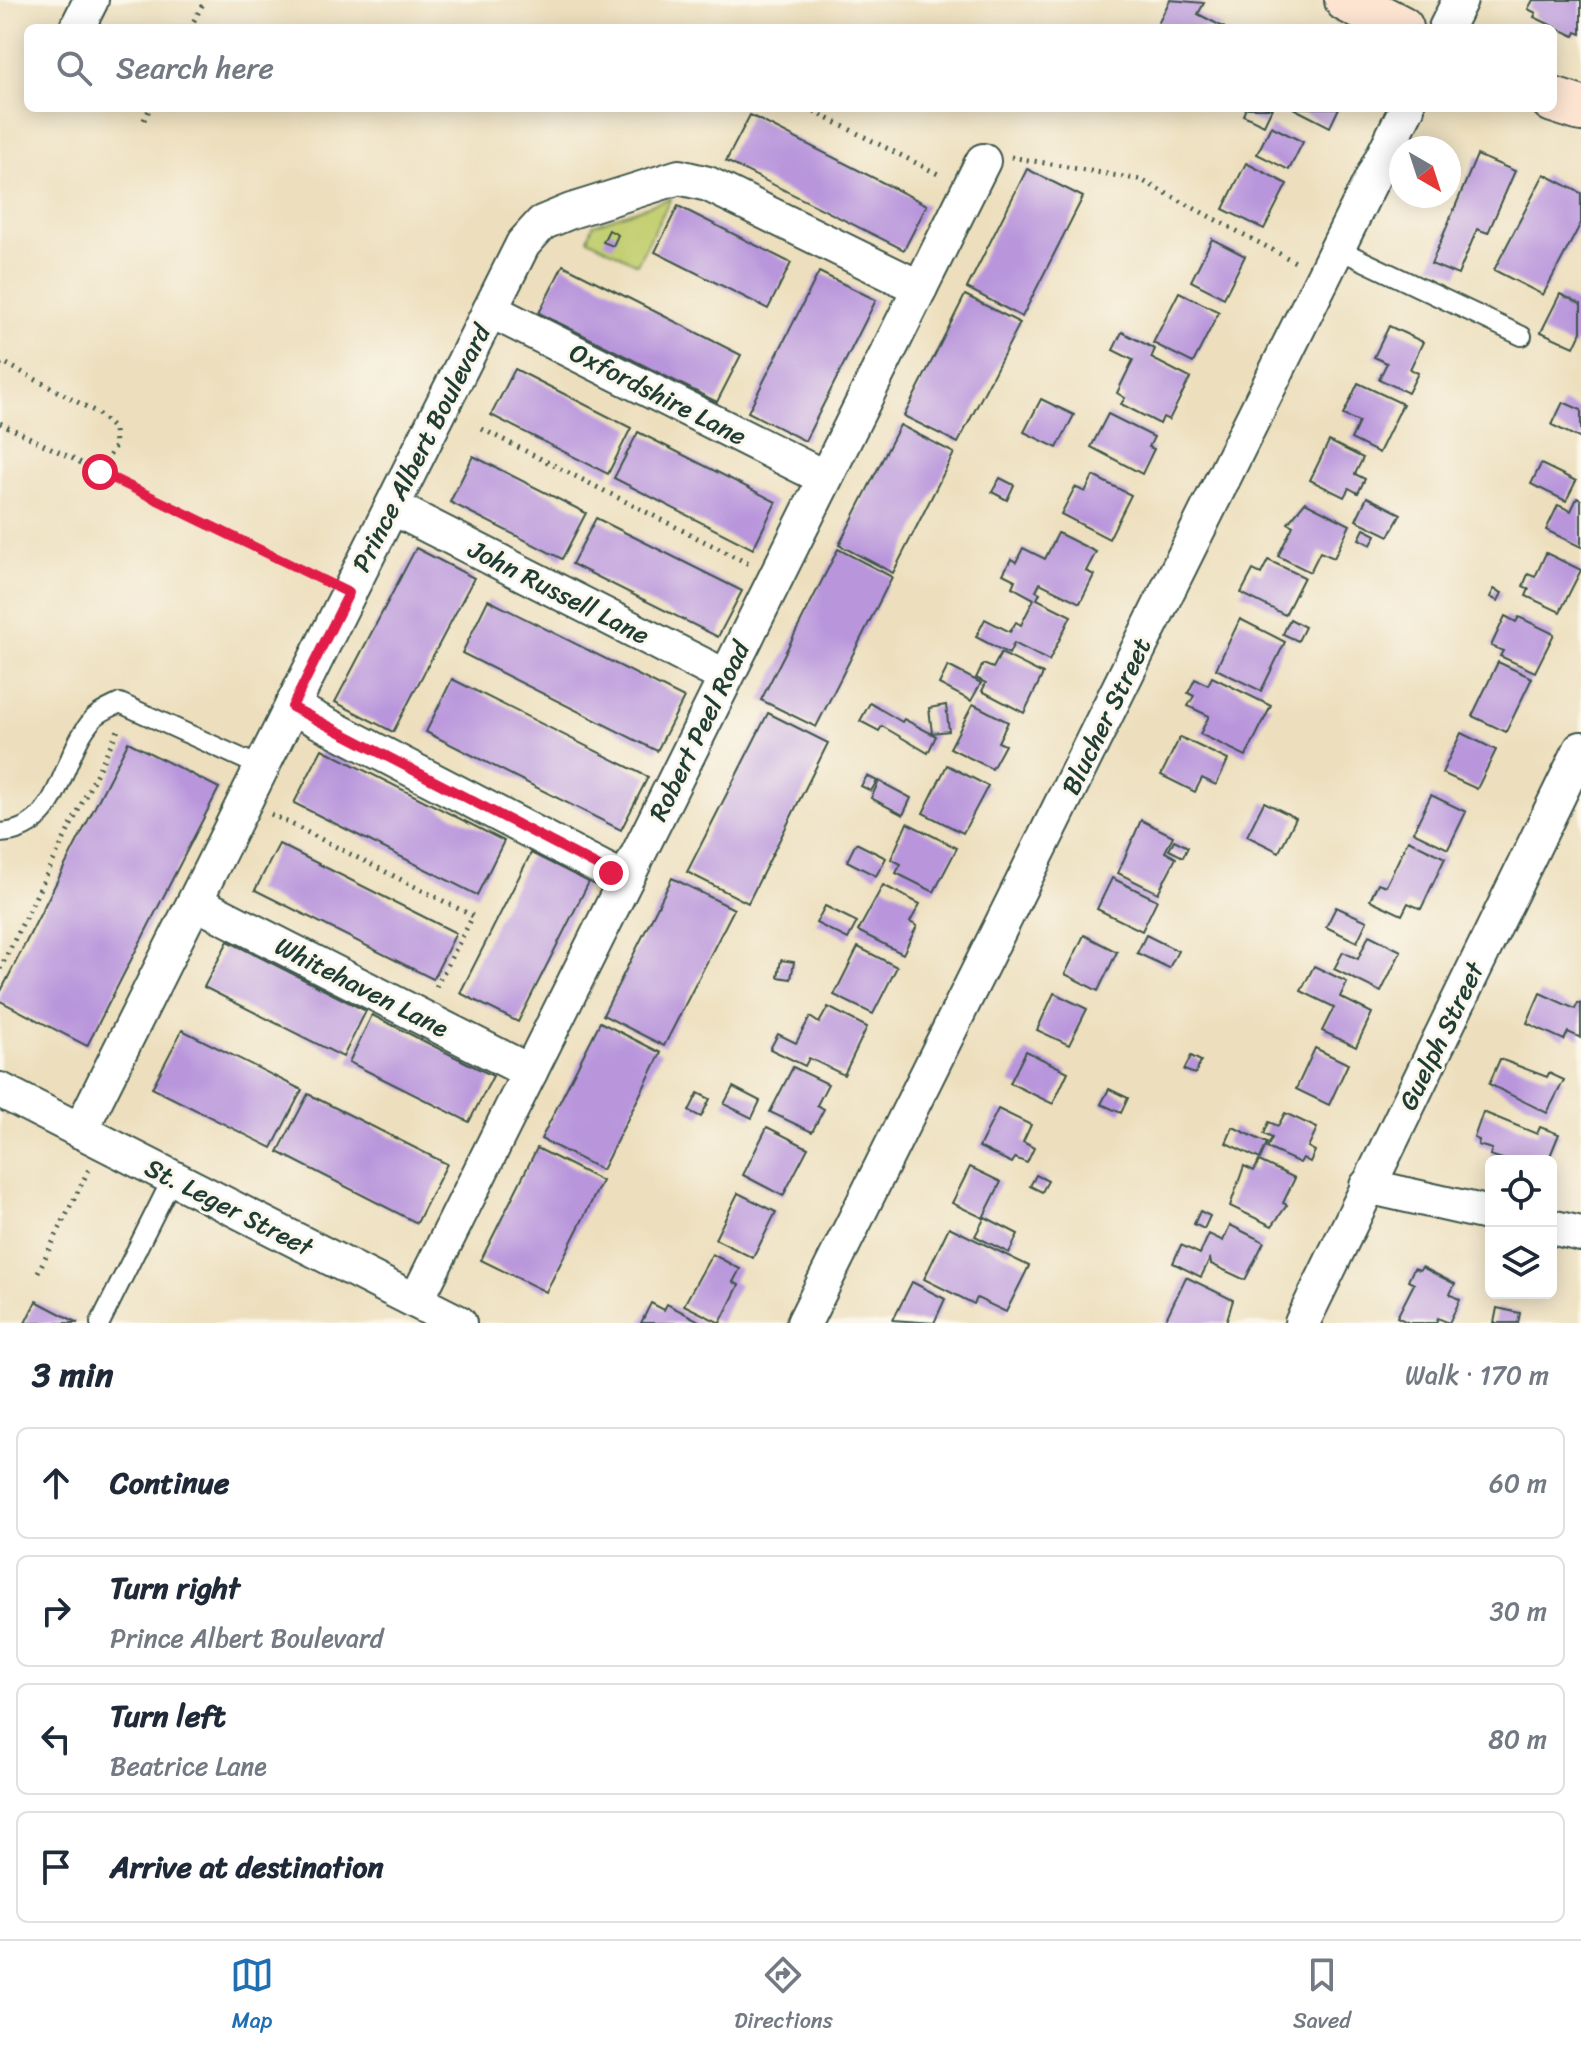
<!DOCTYPE html>
<meta charset="utf-8">
<style>
:root{--surface:#fff;--page:#f6f6f7;--text:#1f2937;--muted:#747a83;--line:#e0e1e3;--accent:#1f6fb2}
body{margin:0;font-family:Sriracha,sans-serif;background:var(--page);color:var(--text)}
.controls{position:absolute;right:24px;bottom:24px;display:grid;overflow:hidden;border-radius:12px;box-shadow:0 4px 20px #0003}
.controls button{width:72px;height:72px;display:grid;place-items:center;padding:0;border:0;border-bottom:2px solid var(--line);background:var(--surface);color:var(--text);font:40px sans-serif}
.compass{position:absolute;left:1389px;top:136px;width:72px;height:72px;border-radius:50%;background:var(--surface);box-shadow:0 4px 20px #0003;rotate:141deg}
.stop{position:absolute;width:24px;height:24px;margin:-18px;border:6px solid #e11d48;border-radius:50%;background:#fff}
.stop.end{background:#e11d48;border-color:#fff;box-shadow:0 2px 8px #0008}
.list{margin:0;padding:0;list-style:none}
h2{display:flex;justify-content:space-between;align-items:center;height:104px;margin:0;padding:0 32px;font-size:34px}
h2 small{font-size:26px;font-weight:400;color:var(--muted)}
.list li{display:grid;grid-template-columns:52px 1fr auto;gap:24px;align-items:center;box-sizing:border-box;height:112px;margin:0 16px 16px;padding:0 16px;border:2px solid var(--line);border-radius:12px}
.list b{display:block;font-size:30px;white-space:nowrap}
.list p{margin:0;font-size:26px;white-space:nowrap;color:var(--muted)}
.list em{font-size:26px;font-style:normal;color:var(--muted)}
.icon{flex:none;width:44px;height:44px;fill:none;stroke:currentColor;stroke-width:2;stroke-linecap:round;stroke-linejoin:round}
.map{position:relative;flex:none;width:1581px;height:1323px;overflow:hidden}
.search{position:absolute;background:var(--surface);box-shadow:0 4px 20px #0003;left:24px;right:24px;top:24px;height:88px;display:flex;align-items:center;gap:20px;box-sizing:border-box;padding:0 28px;border-radius:12px;color:var(--muted);font-size:30px}
.sheet{height:616px;background:var(--surface)}
nav{display:flex;justify-content:space-around;align-items:center;box-sizing:border-box;height:112px;border-top:2px solid var(--line);background:var(--surface);font-size:22px;color:var(--muted)}
nav a{display:grid;justify-items:center;gap:4px}
nav .on{color:var(--accent)}
.map>svg:first-child{display:block}
.green{fill:#c3cf71;stroke:#718652;stroke-width:2}
.building{fill:#b996dc}
.lines{fill:none;stroke-linecap:round;stroke-linejoin:round}
.lane-casing{stroke:#3e5549;stroke-width:22}
.street-casing{stroke:#3e5549;stroke-width:38}
.secondary-casing{stroke:#3e5549;stroke-width:48}
.path{stroke:#3e5549;stroke-width:5;stroke-dasharray:2 6;stroke-linecap:butt}
.lane{stroke:#fff;stroke-width:18}
.street{stroke:#fff;stroke-width:34}
.secondary{stroke:#fde4d1;stroke-width:44}
.route{stroke:#e11d48;stroke-width:10}
.labels{text-anchor:middle;stroke-width:6;stroke-linejoin:round;paint-order:stroke}
.street-label{font-size:26px;fill:#1f3d34;stroke:#fbf7ec}
</style>
<div class="map">
<svg width="1581" height="1323" viewBox="0 0 1581 1323">
<rect width="100%" height="100%" fill="#fbf7ec"/>
<filter id="ink" filterUnits="userSpaceOnUse"><feTurbulence type="fractalNoise" baseFrequency=".0125" numOctaves="2"/><feDisplacementMap in="SourceGraphic" scale="16" xChannelSelector="R" yChannelSelector="G"/><feConvolveMatrix kernelMatrix="1 2 1 2 8 2 1 2 1" color-interpolation-filters="sRGB"/></filter>
<filter id="wash" filterUnits="userSpaceOnUse"><feTurbulence type="fractalNoise" baseFrequency=".006" numOctaves="4" result="noise"/><feDisplacementMap in="SourceGraphic" scale="32" xChannelSelector="R" yChannelSelector="G"/><feGaussianBlur stdDeviation="1.8" result="paint"/><feColorMatrix in="noise" values="0 0 0 0 0 0 0 0 0 0 0 0 0 0 0 0 0 1.4 0 .05"/><feComposite in="paint" operator="in"/></filter>
<g filter="url(#wash)">
<rect width="100%" height="100%" fill="#eddfbd"/>
<polygon class="green" points="671,198 637,264 588,239 593,225"/>
<g id="blocks">
<g class="building">
<polygon points="1170,0 1204,3 1198,14 1225,28 1156,28"/>
<polygon points="1533,0 1581,0 1581,34 1576,32 1574,36 1534,17 1536,13 1528,9"/>
<polygon points="1246,108 1272,108 1264,125 1243,115"/>
<polygon points="1293,108 1339,108 1330,127"/>
<polygon points="750,115 927,205 904,250 726,161"/>
<polygon points="1271,126 1303,142 1289,170 1257,154"/>
<polygon points="1477,155 1515,171 1488,233 1477,229 1458,275 1431,264"/>
<polygon points="1246,163 1287,184 1264,229 1223,209"/>
<polygon points="1027,169 1083,197 1022,317 967,288"/>
<polygon points="1544,174 1581,193 1581,223 1543,295 1494,270"/>
<polygon points="678,206 791,263 768,309 655,252"/>
<polygon points="609,230 618,235 613,246 603,242"/>
<polygon points="1212,239 1245,256 1224,298 1191,281"/>
<polygon points="563,265 741,355 717,402 539,313"/>
<polygon points="819,272 876,300 805,441 748,412"/>
<polygon points="1179,292 1219,312 1193,363 1153,343"/>
<polygon points="1560,294 1581,304 1581,332 1574,347 1541,332"/>
<polygon points="965,295 1020,323 958,443 904,416"/>
<polygon points="1389,326 1423,342 1410,369 1418,373 1408,393 1379,379 1387,363 1374,357"/>
<polygon points="1122,332 1155,349 1151,358 1190,378 1169,420 1163,417 1160,424 1121,404 1125,398 1117,393 1133,360 1113,350"/>
<polygon points="515,369 631,428 608,474 491,415"/>
<polygon points="1358,383 1403,404 1379,453 1351,439 1359,422 1343,415"/>
<polygon points="1041,399 1074,415 1057,448 1024,432"/>
<polygon points="1563,402 1581,410 1581,439 1552,425"/>
<polygon points="1108,414 1154,437 1149,447 1154,449 1142,474 1091,447"/>
<polygon points="900,425 954,453 893,573 839,545"/>
<polygon points="638,432 776,502 753,549 614,478"/>
<polygon points="1329,441 1363,458 1355,474 1365,479 1358,493 1349,488 1344,497 1310,480"/>
<polygon points="473,456 586,513 562,559 450,502"/>
<polygon points="1541,464 1576,481 1566,501 1531,484"/>
<polygon points="1093,476 1131,495 1109,539 1061,514 1075,487 1085,492"/>
<polygon points="1000,478 1014,485 1007,500 992,492"/>
<polygon points="1367,497 1401,514 1389,536 1356,520"/>
<polygon points="1577,498 1581,500 1581,547 1546,530 1558,505 1571,511"/>
<polygon points="1305,502 1350,525 1334,558 1320,552 1310,572 1278,556 1293,526 1288,523"/>
<polygon points="596,518 742,591 718,637 572,564"/>
<polygon points="1364,529 1376,535 1371,545 1359,539"/>
<polygon points="1058,533 1096,552 1086,571 1094,575 1080,603 1040,583 1036,591 1040,593 1037,599 1071,616 1049,661 1014,643 1009,654 976,637 985,619 1010,632 1016,622 1021,625 1034,599 1012,587 1015,580 1003,574 1011,559 1016,562 1023,548 1045,559"/>
<polygon points="416,548 474,578 393,732 335,702"/>
<polygon points="838,549 892,577 816,727 761,700"/>
<polygon points="1546,553 1581,570 1560,612 1526,596 1529,589 1523,586 1528,574 1535,577"/>
<polygon points="1268,560 1304,577 1285,615 1241,593 1253,570 1261,574"/>
<polygon points="1494,589 1502,593 1498,601 1490,597"/>
<polygon points="488,600 684,698 657,751 462,653"/>
<polygon points="1505,616 1516,622 1519,617 1554,634 1535,672 1500,656 1503,651 1491,646"/>
<polygon points="1240,619 1285,642 1261,691 1216,669"/>
<polygon points="1290,619 1305,627 1298,641 1283,634"/>
<polygon points="1001,653 1043,674 1024,713 982,691 986,683 976,678 983,664 993,668"/>
<polygon points="1498,662 1532,678 1506,732 1472,716"/>
<polygon points="948,666 981,683 971,701 939,684"/>
<polygon points="1212,677 1271,706 1246,756 1200,734 1209,716 1188,706 1194,696 1188,693 1195,679 1208,685"/>
<polygon points="452,679 648,777 621,830 426,732"/>
<polygon points="870,703 902,722 904,719 936,736 928,753 882,726 879,731 860,721"/>
<polygon points="973,704 1008,722 998,742 1005,745 992,769 950,748"/>
<polygon points="946,705 949,731 932,733 929,708"/>
<polygon points="768,713 828,743 748,903 687,872"/>
<polygon points="1461,733 1496,750 1477,789 1442,773"/>
<polygon points="1180,737 1228,760 1216,785 1202,778 1195,792 1161,775"/>
<polygon points="128,742 219,788 87,1046 0,1001 0,993"/>
<polygon points="322,749 504,841 477,895 294,803"/>
<polygon points="947,765 988,786 963,833 923,813"/>
<polygon points="867,776 877,781 871,791 861,786"/>
<polygon points="879,781 911,798 903,815 871,798"/>
<polygon points="1431,795 1466,812 1448,849 1413,832"/>
<polygon points="1264,802 1296,818 1279,852 1247,836"/>
<polygon points="1141,820 1173,836 1165,852 1176,858 1158,893 1118,873"/>
<polygon points="907,823 957,848 934,892 896,873 901,864 891,859"/>
<polygon points="1174,840 1188,847 1183,857 1169,850"/>
<polygon points="1408,840 1445,858 1421,909 1408,903 1402,915 1370,900 1378,883 1386,886"/>
<polygon points="856,843 886,858 876,876 847,861"/>
<polygon points="279,844 456,933 433,979 255,890"/>
<polygon points="531,853 589,882 518,1022 460,993"/>
<polygon points="672,878 734,909 664,1046 603,1015"/>
<polygon points="1112,878 1157,900 1142,931 1097,909"/>
<polygon points="883,885 920,904 910,922 917,926 903,954 858,931"/>
<polygon points="825,906 857,922 848,939 816,923"/>
<polygon points="1336,907 1367,921 1357,942 1326,927"/>
<polygon points="1084,935 1117,952 1098,991 1065,974"/>
<polygon points="1146,935 1178,951 1169,968 1137,953"/>
<polygon points="1369,935 1401,951 1381,992 1334,969 1343,952 1358,959"/>
<polygon points="228,941 366,1011 343,1057 204,987"/>
<polygon points="858,947 897,967 873,1014 834,995"/>
<polygon points="781,960 794,962 791,979 778,977"/>
<polygon points="1314,966 1347,982 1340,997 1372,1013 1356,1047 1322,1031 1334,1007 1301,991"/>
<polygon points="1054,993 1087,1009 1069,1045 1037,1030"/>
<polygon points="1540,993 1575,1009 1578,1003 1581,1004 1581,1038 1568,1032 1564,1040 1527,1023"/>
<polygon points="828,1007 867,1027 844,1075 809,1058 805,1066 770,1049 778,1034 796,1043 810,1017 819,1023"/>
<polygon points="372,1015 493,1076 469,1122 349,1062"/>
<polygon points="600,1022 661,1053 602,1170 541,1139"/>
<polygon points="182,1030 302,1090 272,1148 152,1088"/>
<polygon points="1315,1048 1348,1064 1329,1105 1296,1089"/>
<polygon points="1026,1051 1068,1072 1053,1104 1010,1083"/>
<polygon points="1191,1056 1201,1061 1195,1074 1184,1070"/>
<polygon points="1500,1059 1547,1077 1549,1073 1564,1080 1547,1113 1489,1084"/>
<polygon points="793,1067 828,1084 817,1105 824,1109 812,1132 770,1112"/>
<polygon points="733,1087 760,1101 752,1118 724,1104"/>
<polygon points="1109,1089 1128,1098 1121,1113 1101,1104"/>
<polygon points="698,1093 710,1099 701,1117 689,1111"/>
<polygon points="308,1094 447,1164 417,1223 278,1152"/>
<polygon points="998,1109 1031,1125 1023,1142 1034,1148 1027,1163 1015,1158 1012,1163 979,1147"/>
<polygon points="1483,1112 1537,1134 1540,1127 1559,1134 1548,1161 1508,1161 1490,1155 1492,1149 1478,1145 1479,1140 1474,1138"/>
<polygon points="1285,1113 1317,1128 1308,1147 1315,1151 1310,1162 1303,1158 1300,1163 1267,1148 1272,1138 1264,1134 1269,1122 1278,1126"/>
<polygon points="767,1127 808,1148 783,1196 743,1175"/>
<polygon points="1233,1127 1267,1143 1260,1159 1226,1143"/>
<polygon points="537,1148 602,1181 546,1292 481,1260"/>
<polygon points="1259,1161 1295,1178 1283,1203 1287,1205 1272,1226 1230,1206 1244,1166 1254,1171"/>
<polygon points="970,1167 1001,1182 983,1218 952,1203"/>
<polygon points="1036,1175 1048,1181 1042,1192 1030,1186"/>
<polygon points="738,1193 776,1212 753,1258 715,1239"/>
<polygon points="1200,1211 1210,1216 1204,1229 1194,1224"/>
<polygon points="985,1217 1018,1234 1009,1253 975,1236"/>
<polygon points="1230,1225 1264,1242 1245,1280 1211,1264 1210,1259 1201,1277 1173,1263 1181,1245 1200,1254 1209,1234 1223,1241"/>
<polygon points="949,1227 1029,1266 1006,1312 977,1298 974,1304 924,1279"/>
<polygon points="712,1254 740,1269 733,1282 739,1285 720,1323 684,1305"/>
<polygon points="1422,1267 1455,1284 1450,1294 1460,1300 1449,1323 1438,1318 1436,1323 1409,1323 1397,1317 1414,1284 1408,1281 1414,1268 1420,1270"/>
<polygon points="1186,1277 1233,1300 1226,1323 1164,1323"/>
<polygon points="912,1282 945,1299 934,1323 893,1320"/>
<polygon points="36,1301 78,1323 25,1323"/>
<polygon points="651,1303 664,1310 667,1304 703,1323 641,1323"/>
<polygon points="1497,1308 1520,1313 1518,1323 1494,1323"/>
</g>
</g>
</g>
<g filter="url(#ink)">
<use href="#blocks" fill-opacity="0" stroke="#3e5549" stroke-width="2"/>
<g class="lines">
<g class="lane-casing">
<g id="lane">
<polyline points="1338,249 1522,336"/>
<path d="M0,833C62,830 59,757 93,719C99,712 112,707 120,703L261,767"/>
<polyline points="100,1323 172,1179"/>
</g>
</g>
<g class="street-casing">
<g id="street">
<polyline points="77,28 91,0"/>
<polyline points="1446,28 1460,0"/>
<polyline points="490,310 825,478"/>
<polyline points="392,507 726,677"/>
<polyline points="292,707 625,880"/>
<polyline points="195,902 530,1072"/>
<polyline points="0,1090 459,1323"/>
<polyline points="80,1131 523,244 542,223 571,211 679,177 708,184 920,288"/>
<polyline points="1367,1186 1491,1214"/>
<polyline points="1551,1227 1581,1234"/>
<polyline points="416,1301 983,161"/>
<polyline points="804,1323 1407,108"/>
<polyline points="1302,1323 1581,749"/>
</g>
</g>
<g class="secondary-casing">
<g id="secondary">
<polyline points="1347,0 1401,28"/>
<polyline points="1553,100 1581,109"/>
</g>
</g>
<g class="path">
<polyline points="190,28 205,0"/>
<polyline points="807,108 942,176"/>
<polyline points="144,120 150,108"/>
<polyline points="1011,157 1141,180 1299,264"/>
<polyline points="0,364 3,362 96,412 114,429 115,446 100,472"/>
<polyline points="0,423 322,581"/>
<polyline points="482,429 751,565"/>
<polyline points="271,814 473,916 434,991"/>
<polyline points="0,969 118,730"/>
<polyline points="38,1272 89,1169"/>
</g>
<use href="#lane" class="lane"/>
<use href="#street" class="street"/>
<use href="#secondary" class="secondary"/>
</g>
</g>
<g class="lines" filter="url(#ink)">
<polyline class="route" points="100,472 349,593 292,707 611,873"/>
</g>
<g class="labels">
<g class="street-label">
<text transform="translate(658 394) rotate(27)" y="9">Oxfordshire Lane</text>
<text transform="translate(421 448) rotate(-63)" y="9">Prince Albert Boulevard</text>
<text transform="translate(559 592) rotate(27)" y="9">John Russell Lane</text>
<text transform="translate(1106 716) rotate(-64)" y="9">Blucher Street</text>
<text transform="translate(699 731) rotate(-64)" y="9">Robert Peel Road</text>
<text transform="translate(362 987) rotate(27)" y="9">Whitehaven Lane</text>
<text transform="translate(1441 1036) rotate(-64)" y="9">Guelph Street</text>
<text transform="translate(229 1207) rotate(27)" y="9">St. Leger Street</text>
</g>
</g>
</svg>
<div class="controls">
<button><svg class="icon" aria-label="locate" viewBox="0 0 24 24"><circle cx="12" cy="12" r="6"/><path d="M12 2v4M12 18v4M2 12h4M18 12h4"/></svg></button>
<button><svg class="icon" aria-label="layers" viewBox="0 0 24 24"><path d="M12 4l9 5-9 5-9-5zM3 14l9 5 9-5"/></svg></button>
</div>
<svg class="compass" viewBox="-18 -18 36 36"><path d="M0-13l5 13h-10z" fill="#e53935"/><path d="M0 13l5-13h-10z" fill="#747a83"/></svg>
<div class="stop" style="left:100px;top:472px"></div>
<div class="stop end" style="left:611px;top:873px"></div>
<div class="search"><svg class="icon" aria-label="search" viewBox="0 0 24 24"><circle cx="10" cy="10" r="6"/><path d="M15 15l6 6"/></svg>Search here</div>
</div>
<section class="sheet">
<h2>3 min<small>Walk · 170 m</small></h2>
<ul class="list">
<li><svg class="icon" aria-label="ahead" viewBox="0 0 24 24"><path d="M12 20V5M6 11l6-6 6 6"/></svg><div><b>Continue</b></div><em>60 m</em></li>
<li><svg class="icon" aria-label="right" viewBox="0 0 24 24"><path d="M7 20v-9h11M14 6l5 5-5 5"/></svg><div><b>Turn right</b><p>Prince Albert Boulevard</p></div><em>30 m</em></li>
<li><svg class="icon" aria-label="left" viewBox="0 0 24 24"><path d="M17 20v-9H6M10 6l-5 5 5 5"/></svg><div><b>Turn left</b><p>Beatrice Lane</p></div><em>80 m</em></li>
<li><svg class="icon" aria-label="arrive" viewBox="0 0 24 24"><path d="M6 21V4h12l-3 4 3 4H6"/></svg><div><b>Arrive at destination</b></div></li>
</ul>
</section>
<nav>
<a class="on"><svg class="icon" aria-label="map" viewBox="0 0 24 24"><path d="M3 6l6-2 6 2 6-2v14l-6 2-6-2-6 2zM9 4v14M15 6v14"/></svg>Map</a>
<a><svg class="icon" aria-label="directions" viewBox="0 0 24 24"><path d="M12 3l9 9-9 9-9-9zM9 14v-3h6M13 9l2 2-2 2"/></svg>Directions</a>
<a><svg class="icon" aria-label="saved" viewBox="0 0 24 24"><path d="M7 4h10v16l-5-4-5 4z"/></svg>Saved</a>
</nav>
